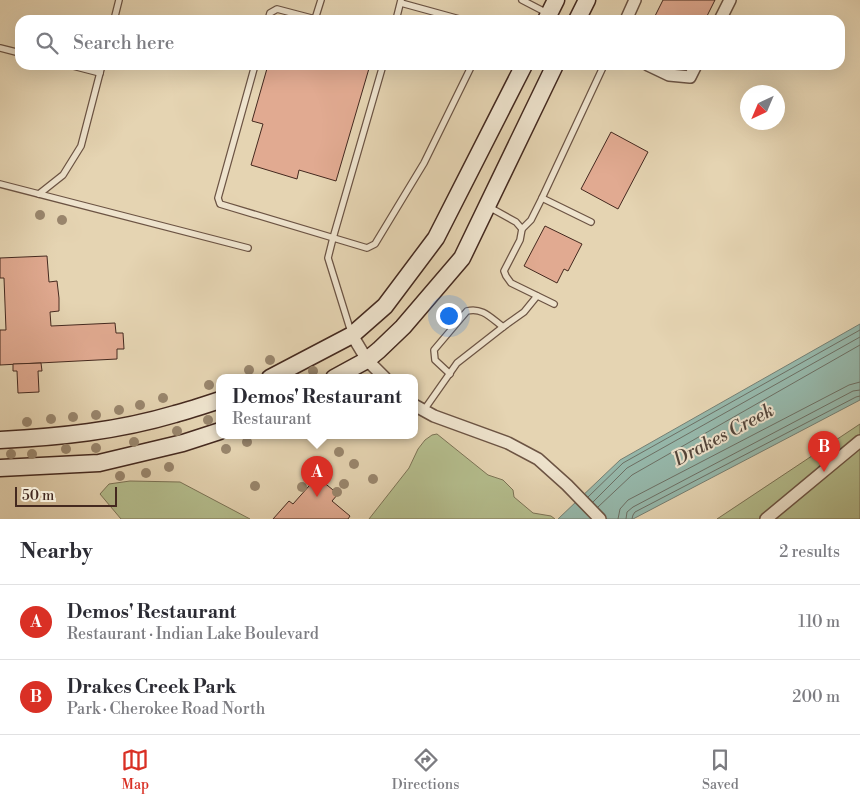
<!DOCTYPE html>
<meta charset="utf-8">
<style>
:root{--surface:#fff;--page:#f7f7f7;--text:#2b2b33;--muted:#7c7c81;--line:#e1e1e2;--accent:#d93025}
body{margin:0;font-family:"Libre Bodoni",serif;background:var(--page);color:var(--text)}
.compass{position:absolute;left:740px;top:85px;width:45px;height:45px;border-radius:50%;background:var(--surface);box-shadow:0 5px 20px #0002;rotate:224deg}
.scale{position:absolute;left:15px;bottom:12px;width:102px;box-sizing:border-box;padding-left:5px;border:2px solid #44291f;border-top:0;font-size:14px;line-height:18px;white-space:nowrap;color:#44291f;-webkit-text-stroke:4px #eee3cd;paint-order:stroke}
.you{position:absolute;left:448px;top:315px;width:18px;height:18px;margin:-12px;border:4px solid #fff;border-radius:50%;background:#1a73e8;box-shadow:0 0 0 8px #1a73e833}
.badge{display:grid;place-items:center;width:32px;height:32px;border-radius:50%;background:var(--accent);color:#fff;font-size:16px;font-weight:700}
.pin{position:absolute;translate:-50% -41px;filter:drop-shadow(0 1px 2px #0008)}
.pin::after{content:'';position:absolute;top:26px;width:18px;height:15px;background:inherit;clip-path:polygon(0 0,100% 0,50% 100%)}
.popup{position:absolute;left:216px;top:374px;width:202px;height:65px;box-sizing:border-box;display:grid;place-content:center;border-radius:10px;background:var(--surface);filter:drop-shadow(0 1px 4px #0005);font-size:16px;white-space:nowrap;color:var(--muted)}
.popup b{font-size:19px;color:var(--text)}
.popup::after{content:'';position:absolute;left:50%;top:100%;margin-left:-10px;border:10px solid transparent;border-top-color:var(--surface)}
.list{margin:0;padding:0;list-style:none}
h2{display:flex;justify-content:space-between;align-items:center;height:65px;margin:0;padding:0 20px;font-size:21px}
h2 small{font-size:16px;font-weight:400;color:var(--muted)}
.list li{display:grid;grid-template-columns:32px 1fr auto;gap:15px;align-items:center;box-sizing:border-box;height:75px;padding:0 20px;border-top:1px solid var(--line)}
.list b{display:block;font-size:19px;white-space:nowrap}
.list p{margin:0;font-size:16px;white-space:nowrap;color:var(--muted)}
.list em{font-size:16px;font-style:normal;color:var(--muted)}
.icon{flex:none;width:28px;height:28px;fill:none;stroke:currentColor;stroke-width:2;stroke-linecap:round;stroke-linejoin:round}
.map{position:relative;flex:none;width:860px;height:519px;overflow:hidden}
.search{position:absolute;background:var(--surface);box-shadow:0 5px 20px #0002;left:15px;right:15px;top:15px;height:55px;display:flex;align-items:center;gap:12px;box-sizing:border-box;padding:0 18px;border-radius:15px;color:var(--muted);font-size:19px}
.sheet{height:215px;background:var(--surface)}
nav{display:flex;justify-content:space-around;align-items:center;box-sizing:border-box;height:70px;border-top:1px solid var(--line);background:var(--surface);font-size:14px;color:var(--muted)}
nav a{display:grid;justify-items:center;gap:2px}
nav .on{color:var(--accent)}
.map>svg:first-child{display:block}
.green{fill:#b4bd8d;stroke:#7c7356}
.water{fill:#96b8ab;stroke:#757f73}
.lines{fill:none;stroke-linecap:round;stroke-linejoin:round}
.shore{stroke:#6d7065;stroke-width:1}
.building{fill:#e1aa91;stroke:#44291f}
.lane-casing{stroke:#6c5444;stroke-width:8}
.street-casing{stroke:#6c5444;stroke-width:14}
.secondary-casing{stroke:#44291f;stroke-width:19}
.lane{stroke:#eee3cd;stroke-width:5.5}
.street{stroke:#eee3cd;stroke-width:11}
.secondary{stroke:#eee3cd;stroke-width:16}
.tree{fill:#99866d}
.labels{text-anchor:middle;stroke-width:4;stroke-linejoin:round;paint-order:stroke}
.water-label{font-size:19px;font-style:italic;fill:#54463b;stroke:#eee3cd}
</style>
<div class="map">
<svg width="860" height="519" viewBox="0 0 860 519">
<rect width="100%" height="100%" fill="#e5d4b2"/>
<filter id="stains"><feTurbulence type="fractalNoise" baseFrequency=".004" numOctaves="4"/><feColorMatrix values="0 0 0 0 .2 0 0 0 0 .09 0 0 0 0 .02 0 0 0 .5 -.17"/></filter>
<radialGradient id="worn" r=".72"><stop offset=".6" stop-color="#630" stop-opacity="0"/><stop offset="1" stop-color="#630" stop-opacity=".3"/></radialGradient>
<g class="green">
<polygon points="860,424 860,519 717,519"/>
<polygon points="437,434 488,475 503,480 513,490 514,497 533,513 551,516 555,519 369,519 409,468 418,449 425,440 432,435"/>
<polygon points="130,481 180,482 250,519 121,519 100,494 109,484"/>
</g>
<polygon class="water" points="860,324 860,400 633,519 558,519 620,460"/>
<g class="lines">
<g class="shore">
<polyline points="588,497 623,463 860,330"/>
<polyline points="593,502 627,468 860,337"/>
<polyline points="598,507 632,475 860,345"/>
<polyline points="618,519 620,509 628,500 849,385 860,382"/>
<polyline points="626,519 627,512 633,507 853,391 860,390"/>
<polyline points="632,519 633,515 635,512 856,397 860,396"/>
</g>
</g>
<g class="building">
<polygon points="663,0 715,0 705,20 653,20"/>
<polygon points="268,65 370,65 336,181 299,170 297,179 251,165 263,124 252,121"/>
<polygon points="611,132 648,152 618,209 581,189"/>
<polygon points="545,226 582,244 568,271 564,269 557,283 524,266"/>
<polygon points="47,256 49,282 57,281 59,298 59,311 50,312 51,326 115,323 116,333 123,333 124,349 117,349 117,359 0,365 0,330 6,330 4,278 0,278 0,258"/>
<polygon points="41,363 42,371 38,371 39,392 18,393 17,371 13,371 13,364"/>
<polygon points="317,477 338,494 332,501 350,516 348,519 273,519 289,501 293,504"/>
</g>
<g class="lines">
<g class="lane-casing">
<g id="lane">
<polyline points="522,0 547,13"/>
<polyline points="401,3 463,20"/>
<polyline points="114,20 119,0"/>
<polyline points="268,20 270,13 277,9 315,19"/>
<polyline points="318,20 315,19 321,0"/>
<polyline points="396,20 401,0"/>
<polyline points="0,48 20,53"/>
<polyline points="69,65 100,73"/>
<polyline points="255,65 218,198 220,204 367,248 375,244 424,163 472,65"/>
<polyline points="0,184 248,248"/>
<polyline points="39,194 63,175 81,146 102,65"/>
<polyline points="489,207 516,222 522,229 520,240 504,271 506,276 511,283 554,304"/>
<polyline points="591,222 542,198 604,65"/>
<polyline points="522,229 531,220 542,198"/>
<polyline points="351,332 328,258 333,238 383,65"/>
<path d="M450,374L435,360L434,350L467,311C482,307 491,318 503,327"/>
<polyline points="424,410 457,363 503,327 524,312 537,296"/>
</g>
</g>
<g class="street-casing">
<g id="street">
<polyline points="626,20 635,0"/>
<polyline points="720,20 730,0"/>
<polyline points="648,65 669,75 690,77 696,65"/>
<polyline points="352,335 367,360 385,378"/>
<polyline points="414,405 434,416 508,443 538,459 567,485 600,519"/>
<polyline points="766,519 860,441"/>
</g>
</g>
<g class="secondary-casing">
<g id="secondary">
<polyline points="546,20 556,0"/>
<polyline points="577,20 587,0"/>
<polyline points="270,378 352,335 385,306 436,238 524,65"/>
<polyline points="334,378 367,360 379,350 403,327 462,258 555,65"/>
<path d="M0,440C59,437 118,431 175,414C190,410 205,405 220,400"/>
<polyline points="0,468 99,463 183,443 220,431"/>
</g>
</g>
<use href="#lane" class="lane"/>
<use href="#street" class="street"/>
<use href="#secondary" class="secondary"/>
</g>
<g class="tree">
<circle cx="40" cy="215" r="5"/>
<circle cx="62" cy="220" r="5"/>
<circle cx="270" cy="360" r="5"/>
<circle cx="249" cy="370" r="5"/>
<circle cx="313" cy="371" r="5"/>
<circle cx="209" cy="385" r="5"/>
<circle cx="163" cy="398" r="5"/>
<circle cx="140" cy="405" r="5"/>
<circle cx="119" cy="410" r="5"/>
<circle cx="96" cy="415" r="5"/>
<circle cx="73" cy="417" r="5"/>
<circle cx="51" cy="419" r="5"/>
<circle cx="208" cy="420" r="5"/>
<circle cx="27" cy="422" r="5"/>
<circle cx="177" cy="431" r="5"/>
<circle cx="134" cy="442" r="5"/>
<circle cx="247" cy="442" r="5"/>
<circle cx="96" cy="448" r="5"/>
<circle cx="66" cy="449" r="5"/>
<circle cx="226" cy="449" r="5"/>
<circle cx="339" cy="452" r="5"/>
<circle cx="11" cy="454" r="5"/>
<circle cx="32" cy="454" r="5"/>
<circle cx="354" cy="464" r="5"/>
<circle cx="169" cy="467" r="5"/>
<circle cx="146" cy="473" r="5"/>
<circle cx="315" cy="473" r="5"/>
<circle cx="120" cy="476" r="5"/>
<circle cx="373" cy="479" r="5"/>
<circle cx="344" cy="484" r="5"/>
<circle cx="255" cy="486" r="5"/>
<circle cx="302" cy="487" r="5"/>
<circle cx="337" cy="492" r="5"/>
</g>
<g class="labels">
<g class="water-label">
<text transform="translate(723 434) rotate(-28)" y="7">Drakes Creek</text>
</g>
</g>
<rect width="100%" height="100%" filter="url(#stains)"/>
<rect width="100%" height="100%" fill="url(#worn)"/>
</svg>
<svg class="compass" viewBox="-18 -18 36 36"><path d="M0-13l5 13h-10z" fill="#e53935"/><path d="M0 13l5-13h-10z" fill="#7c7c81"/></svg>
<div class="scale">50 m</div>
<div class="you"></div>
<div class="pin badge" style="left:317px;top:497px">A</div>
<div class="popup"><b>Demos' Restaurant</b>Restaurant</div>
<div class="pin badge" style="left:824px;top:472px">B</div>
<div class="search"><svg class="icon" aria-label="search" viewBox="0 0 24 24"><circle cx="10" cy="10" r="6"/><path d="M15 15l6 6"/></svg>Search here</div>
</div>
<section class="sheet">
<h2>Nearby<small>2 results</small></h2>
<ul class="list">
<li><span class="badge">A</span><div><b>Demos' Restaurant</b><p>Restaurant · Indian Lake Boulevard</p></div><em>110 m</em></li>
<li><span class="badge">B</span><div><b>Drakes Creek Park</b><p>Park · Cherokee Road North</p></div><em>200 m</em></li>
</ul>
</section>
<nav>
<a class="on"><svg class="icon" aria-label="map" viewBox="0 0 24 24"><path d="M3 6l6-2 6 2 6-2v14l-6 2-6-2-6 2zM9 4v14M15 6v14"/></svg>Map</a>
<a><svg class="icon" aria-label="directions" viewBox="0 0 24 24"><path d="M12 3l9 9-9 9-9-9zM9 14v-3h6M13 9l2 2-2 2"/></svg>Directions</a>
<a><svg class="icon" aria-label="saved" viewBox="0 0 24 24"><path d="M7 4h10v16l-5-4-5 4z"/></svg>Saved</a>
</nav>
